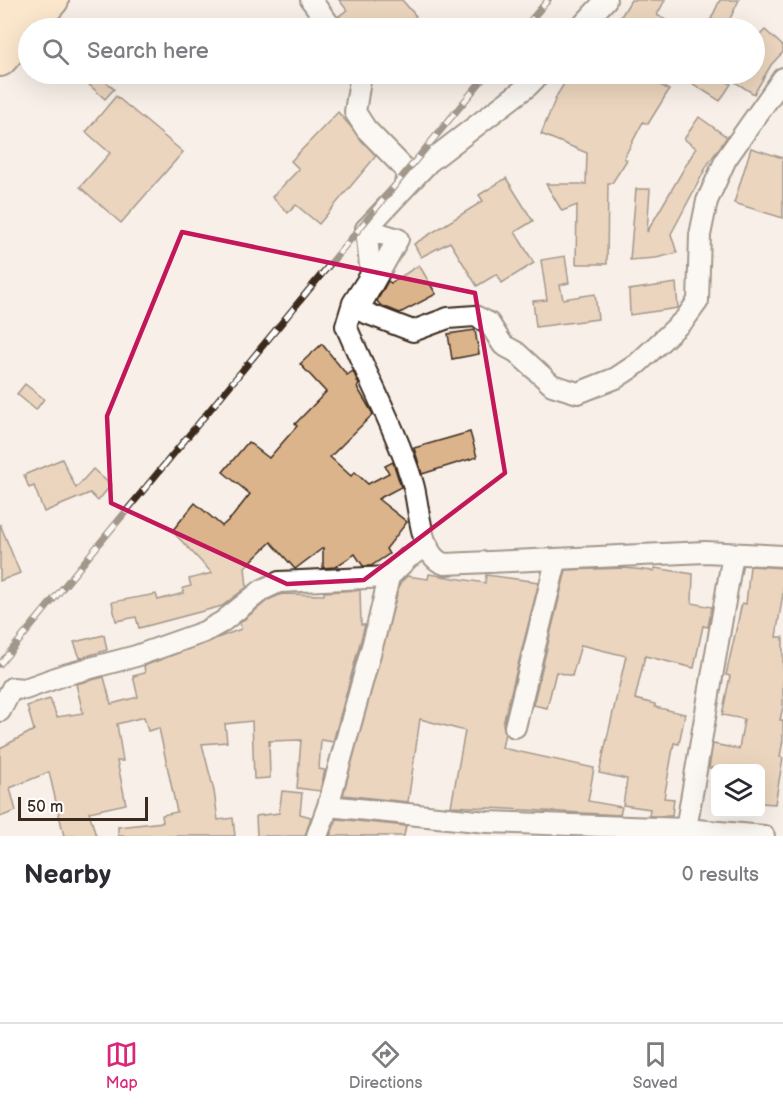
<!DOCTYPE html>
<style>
:root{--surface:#fff;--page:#f7f7f7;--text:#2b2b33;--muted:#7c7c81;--line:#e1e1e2;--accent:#db2777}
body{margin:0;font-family:"Balsamiq Sans",sans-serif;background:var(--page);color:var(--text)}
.controls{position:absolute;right:18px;bottom:18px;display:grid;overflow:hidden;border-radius:9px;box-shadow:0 6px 24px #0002}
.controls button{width:54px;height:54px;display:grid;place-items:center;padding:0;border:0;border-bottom:2px solid var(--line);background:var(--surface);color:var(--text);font:30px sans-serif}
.scale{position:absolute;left:18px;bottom:15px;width:130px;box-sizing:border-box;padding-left:6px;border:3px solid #3b2a1e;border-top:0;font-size:16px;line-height:21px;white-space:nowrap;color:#3b2a1e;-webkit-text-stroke:4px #fff;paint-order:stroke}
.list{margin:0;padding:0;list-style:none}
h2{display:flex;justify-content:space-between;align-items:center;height:78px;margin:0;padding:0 24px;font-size:26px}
h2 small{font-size:20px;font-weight:400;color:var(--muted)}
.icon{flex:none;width:33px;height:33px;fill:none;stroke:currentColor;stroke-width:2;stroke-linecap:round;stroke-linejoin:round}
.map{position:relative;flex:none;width:783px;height:836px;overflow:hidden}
.search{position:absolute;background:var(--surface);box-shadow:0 6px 24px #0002;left:18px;right:18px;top:18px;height:66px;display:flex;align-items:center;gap:15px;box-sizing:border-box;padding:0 21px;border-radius:33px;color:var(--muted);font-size:22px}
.sheet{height:186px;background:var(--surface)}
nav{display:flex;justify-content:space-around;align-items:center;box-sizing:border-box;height:84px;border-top:2px solid var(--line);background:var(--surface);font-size:16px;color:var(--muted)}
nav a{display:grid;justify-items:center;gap:3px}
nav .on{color:var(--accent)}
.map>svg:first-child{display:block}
.building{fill:#dbb48c;stroke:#3b2a1e;stroke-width:1.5}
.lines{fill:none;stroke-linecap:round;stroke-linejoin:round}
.minor-casing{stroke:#3b2a1e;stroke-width:24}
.trunk-casing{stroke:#3b2a1e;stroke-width:36}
.minor{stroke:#fff;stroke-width:20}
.trunk{stroke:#fcdcac;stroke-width:32}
.rail-casing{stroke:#3b2a1e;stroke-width:7}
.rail{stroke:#fff;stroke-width:4.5;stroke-dasharray:14;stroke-linecap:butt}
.marked{fill:none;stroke:#c2185b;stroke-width:4.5;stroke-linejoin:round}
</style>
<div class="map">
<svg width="783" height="836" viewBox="0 0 783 836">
<rect width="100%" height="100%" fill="#f8f0e8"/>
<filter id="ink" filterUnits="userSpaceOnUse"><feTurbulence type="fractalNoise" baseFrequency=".0167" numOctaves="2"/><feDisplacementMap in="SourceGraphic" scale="12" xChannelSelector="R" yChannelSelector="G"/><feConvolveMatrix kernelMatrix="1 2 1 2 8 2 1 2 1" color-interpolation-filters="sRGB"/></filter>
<g filter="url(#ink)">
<g class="building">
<polygon points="339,0 402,0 416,16 401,28 349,28 339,16 347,10"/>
<polygon points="631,0 665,0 657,15 680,28 614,28"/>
<polygon points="720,0 739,0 726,27 711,19"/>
<polygon points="765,30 783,46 783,52 771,65 754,94 722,74 754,74 754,41"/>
<polygon points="77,74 98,74 114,89 105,99"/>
<polygon points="570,74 642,74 669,90 648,124 643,122 624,158 627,160 612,183 608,183 607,264 576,264 577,205 562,211 546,184 586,184 587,153 541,134 557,95"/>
<polygon points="677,74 715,74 731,84 720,101"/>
<polygon points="116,96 183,152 121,223 80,187 110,153 86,132"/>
<polygon points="338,112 376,156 319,224 296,205 288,213 272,197 299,169 291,161"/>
<polygon points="699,117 727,137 708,164 671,234 677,253 656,258 630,260 636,189 650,189 647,232 696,148 684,139"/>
<polygon points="751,148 783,158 783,218 734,203"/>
<polygon points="506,178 533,221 515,232 534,263 502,283 497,274 477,286 450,242 421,257 414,244 483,201 479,195"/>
<polygon points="565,256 569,283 560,285 563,299 595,294 598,319 536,327 533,301 547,300 541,260"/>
<polygon points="419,265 436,294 400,313 380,305 377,301 388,281 391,283"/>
<polygon points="676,283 678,308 630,315 629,290"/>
<polygon points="475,330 479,354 452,359 448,334"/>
<polygon points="322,344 347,375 353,371 359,385 357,387 373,414 330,457 351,476 355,472 368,484 389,473 385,466 393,462 401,487 378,499 407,522 386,549 389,554 371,566 363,566 355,554 335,567 323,568 323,548 295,569 271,542 245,567 247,587 222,606 139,628 136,617 116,621 112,602 156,594 158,600 184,593 183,588 191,586 189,579 212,573 172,531 195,503 222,526 232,517 250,494 223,472 248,442 269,458 297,426 295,424 326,392 300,364"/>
<polygon points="25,384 44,399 36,410 17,394"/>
<polygon points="470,432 477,457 422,474 414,448"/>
<polygon points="62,459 76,488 93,469 111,485 98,501 90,493 44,512 34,486 29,488 24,475"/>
<polygon points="0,524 20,573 0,581"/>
<polygon points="750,566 783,568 783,593 776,637 783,637 783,707 780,720 783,720 783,740 780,757 783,758 775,804 760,803 760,768 709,768 713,744 739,749 744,719 722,715 730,676 726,675 742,603 746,604"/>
<polygon points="624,568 654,571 655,568 693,574 692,603 712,607 708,627 703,626 694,668 645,656 635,699 655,704 655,707 685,714 679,744 674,743 664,798 674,799 672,816 649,816 650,809 623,805 627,779 599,773 626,656 581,645 572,676 556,672 547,708 533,705 566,570"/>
<polygon points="429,574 485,583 486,575 539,582 503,724 505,733 502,748 594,768 588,801 622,807 620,815 451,806 465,731 420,719 408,802 343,795 400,583 407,576 428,579"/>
<polygon points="360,590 361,625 365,625 333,742 321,740 319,769 325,770 320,791 297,788 301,740 269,741 270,778 254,779 252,721 225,724 227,742 202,744 214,791 218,820 233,818 235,836 118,836 118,827 163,822 162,815 177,812 159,728 148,731 144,717 117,724 123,761 117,761 126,804 89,812 96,836 64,836 49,772 10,788 16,811 0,817 0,748 34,730 27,706 50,699 57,717 83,713 76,684 104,677 111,704 138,697 133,676 145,673 144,666 241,629 240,623 268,600 282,594 324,595 324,592"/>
<polygon points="104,635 107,650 80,658 74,642"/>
<polygon points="282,791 302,793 300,814 311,817 305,836 257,836 256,816 279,813"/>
<polygon points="337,819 406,826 404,836 330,836"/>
</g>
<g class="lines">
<g class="minor-casing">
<g id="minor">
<polyline points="311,0 332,28"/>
<polyline points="580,28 606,0"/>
<polyline points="361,74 355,112 366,129 407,171 405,185"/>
<path d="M540,74L528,86L429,162L366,229L371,275L353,303L346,326C368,379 396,429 413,484C420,507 419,557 445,564L705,552L783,556"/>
<polyline points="366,229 398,239 358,310 413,331 448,318 475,316 489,323 503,345 516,352 552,385 578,393 616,378 637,364 685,319 698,301 700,235 707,201 726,159 783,78"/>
<polyline points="0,711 12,688 25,689 64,675 136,656 204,632 222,622 262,590 279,582 389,577"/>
<polyline points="515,727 556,561"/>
<polyline points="328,806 487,822 686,829 764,836"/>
<polyline points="686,829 733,554"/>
<polyline points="317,836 328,806 376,632 389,577 409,557 428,546"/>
</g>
</g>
<g class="trunk-casing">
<g id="trunk">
<polyline points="0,19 17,0"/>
<polyline points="0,60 52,0"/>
</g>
</g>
<use href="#minor" class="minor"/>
<use href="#trunk" class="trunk"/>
<g class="rail-casing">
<g id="rail">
<polyline points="524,28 548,0"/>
<polyline points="0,664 487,74"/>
</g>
</g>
<use href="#rail" class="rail"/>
</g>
</g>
<path d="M0 0H783V836H0ZM182,232L475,293L505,473L364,580L287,584L111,503L107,416Z" fill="#f8f0e8" fill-opacity=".55" fill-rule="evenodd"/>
<path class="marked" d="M182,232L475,293L505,473L364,580L287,584L111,503L107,416Z"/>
</svg>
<div class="controls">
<button><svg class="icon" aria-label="layers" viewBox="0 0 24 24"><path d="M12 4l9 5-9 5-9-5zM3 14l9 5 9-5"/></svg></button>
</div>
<div class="scale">50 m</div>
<div class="search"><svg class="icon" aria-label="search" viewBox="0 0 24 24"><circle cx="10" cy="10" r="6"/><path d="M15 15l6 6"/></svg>Search here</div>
</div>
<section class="sheet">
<h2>Nearby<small>0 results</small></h2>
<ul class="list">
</ul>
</section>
<nav>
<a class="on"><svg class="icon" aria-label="map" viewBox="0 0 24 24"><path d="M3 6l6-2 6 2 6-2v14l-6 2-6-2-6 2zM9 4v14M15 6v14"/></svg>Map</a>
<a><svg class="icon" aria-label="directions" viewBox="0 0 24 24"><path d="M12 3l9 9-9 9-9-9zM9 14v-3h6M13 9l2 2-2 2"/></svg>Directions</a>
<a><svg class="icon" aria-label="saved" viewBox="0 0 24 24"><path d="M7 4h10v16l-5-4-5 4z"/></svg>Saved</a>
</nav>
